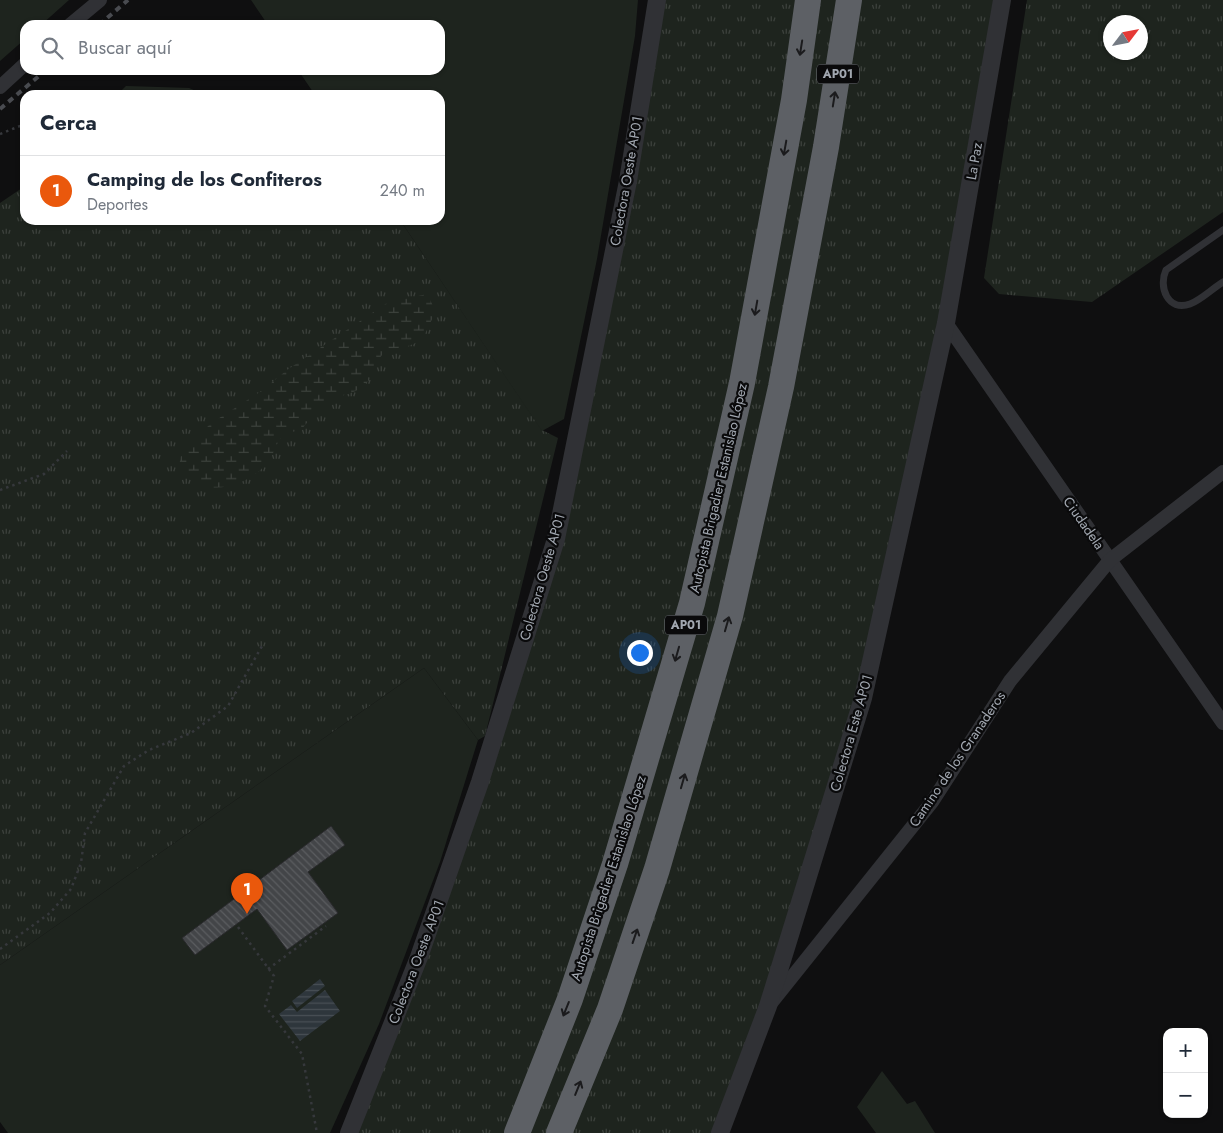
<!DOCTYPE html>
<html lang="es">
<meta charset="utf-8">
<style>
:root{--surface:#fff;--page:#f2f2f3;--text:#1f2937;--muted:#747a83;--line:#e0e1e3;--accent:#ea580c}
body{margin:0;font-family:Jost,sans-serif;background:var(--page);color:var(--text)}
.controls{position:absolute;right:15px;bottom:15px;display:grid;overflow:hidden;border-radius:10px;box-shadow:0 1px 4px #0004}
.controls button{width:45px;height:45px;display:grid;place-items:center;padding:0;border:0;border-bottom:1px solid var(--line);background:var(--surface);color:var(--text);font:25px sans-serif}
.compass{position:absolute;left:1103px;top:15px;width:45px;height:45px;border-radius:50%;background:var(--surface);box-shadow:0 1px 4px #0004;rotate:58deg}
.you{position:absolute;left:639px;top:652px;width:18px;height:18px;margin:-12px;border:4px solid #fff;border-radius:50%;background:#1a73e8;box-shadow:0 0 0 8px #1a73e833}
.badge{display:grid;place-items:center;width:32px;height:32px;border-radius:50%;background:var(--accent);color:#fff;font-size:16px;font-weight:700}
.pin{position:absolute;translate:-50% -41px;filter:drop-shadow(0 1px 2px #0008)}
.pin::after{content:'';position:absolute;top:26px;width:18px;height:15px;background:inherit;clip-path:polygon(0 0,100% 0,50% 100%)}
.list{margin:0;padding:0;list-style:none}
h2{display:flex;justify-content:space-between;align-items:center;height:65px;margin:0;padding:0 20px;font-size:21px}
h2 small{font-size:16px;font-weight:400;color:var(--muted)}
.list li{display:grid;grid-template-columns:32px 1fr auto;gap:15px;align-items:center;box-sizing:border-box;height:70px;padding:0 20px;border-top:1px solid var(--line)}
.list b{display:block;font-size:19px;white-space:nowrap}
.list p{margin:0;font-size:16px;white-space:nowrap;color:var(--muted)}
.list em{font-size:16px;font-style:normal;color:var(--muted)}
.icon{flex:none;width:28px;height:28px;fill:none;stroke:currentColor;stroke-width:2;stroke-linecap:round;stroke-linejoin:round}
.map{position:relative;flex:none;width:1223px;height:1133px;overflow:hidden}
.search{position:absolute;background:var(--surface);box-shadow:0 1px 4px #0004;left:20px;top:20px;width:425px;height:55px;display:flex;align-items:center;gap:12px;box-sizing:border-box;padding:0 18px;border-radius:15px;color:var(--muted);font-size:19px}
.panel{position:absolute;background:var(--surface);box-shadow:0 1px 4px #0004;left:20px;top:90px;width:425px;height:135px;border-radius:15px}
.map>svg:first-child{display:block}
.grass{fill:url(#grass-tufts);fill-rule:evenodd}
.wetland{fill:url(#wetland-marsh)}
.park{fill:#1e241e}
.water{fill:url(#water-rules)}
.building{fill:url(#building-back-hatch);stroke:#29292c}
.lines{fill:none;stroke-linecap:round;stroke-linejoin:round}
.path{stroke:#36383c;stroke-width:2.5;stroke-dasharray:2.5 4;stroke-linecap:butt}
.service{stroke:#303135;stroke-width:7}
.minor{stroke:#303135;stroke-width:14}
.tertiary{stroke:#303135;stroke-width:18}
.motorway{stroke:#5d6065;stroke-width:26}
.rail{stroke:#494b50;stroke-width:4;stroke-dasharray:6 5;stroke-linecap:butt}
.oneway{stroke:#1b1b1d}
.labels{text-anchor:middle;stroke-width:4.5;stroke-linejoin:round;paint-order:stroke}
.shield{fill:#0a0a0b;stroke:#74787e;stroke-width:1}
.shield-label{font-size:12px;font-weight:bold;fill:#a1a7b0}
.street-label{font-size:14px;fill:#a1a7b0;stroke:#0a0a0b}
</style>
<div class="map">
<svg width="1223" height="1133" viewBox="0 0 1223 1133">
<defs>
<pattern id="grass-tufts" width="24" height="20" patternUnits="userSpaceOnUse" patternTransform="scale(1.25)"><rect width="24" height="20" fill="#1e241e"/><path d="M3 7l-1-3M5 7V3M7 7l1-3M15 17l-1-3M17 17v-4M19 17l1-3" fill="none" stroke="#3c413c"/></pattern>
<pattern id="wetland-marsh" width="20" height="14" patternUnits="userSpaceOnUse" patternTransform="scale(1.25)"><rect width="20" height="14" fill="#1e241e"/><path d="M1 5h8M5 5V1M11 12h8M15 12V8" fill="none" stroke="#3c413c"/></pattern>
<pattern id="water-rules" width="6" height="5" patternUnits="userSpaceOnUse" patternTransform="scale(1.25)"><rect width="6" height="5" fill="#2e363c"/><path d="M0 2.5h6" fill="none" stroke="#495056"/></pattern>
<pattern id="building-back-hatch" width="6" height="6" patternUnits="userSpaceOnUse" patternTransform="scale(1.25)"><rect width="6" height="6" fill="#434548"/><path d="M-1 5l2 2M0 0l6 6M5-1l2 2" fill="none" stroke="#5b5d60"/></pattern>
</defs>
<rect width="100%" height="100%" fill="#0f0f10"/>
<g class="grass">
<polygon points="657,0 1002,0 863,697 720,1133 349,1133 556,539"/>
<path d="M1027,0H1223V212L1092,302L999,294L984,278ZM1110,22H1140V52H1110Z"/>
<polygon points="126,86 189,88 205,95 117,95"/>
<polygon points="25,186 25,220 400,220 542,430 558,438 485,736 478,740 424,668 0,965 0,203"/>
</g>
<path class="wetland" d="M427,294L436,312C425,330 427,342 404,347C398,348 390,349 385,352C377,358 377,368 372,376C362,392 345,396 328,398L300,431C275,431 279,448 267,463C251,483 216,496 193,481C188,477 184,471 179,467L181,455L210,424L263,390L287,370L387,303Z"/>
<g class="park">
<polygon points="0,0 69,0 41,25 25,25 25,39 0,61"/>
<polygon points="251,0 638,0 635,36 597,259 564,419 542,431 400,220 440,220 440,95 315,95 298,70 440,70 440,25 268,25"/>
<polygon points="424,668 478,740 440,862 379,1024 330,1133 8,1133 0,1122 0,965"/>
<polygon points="882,1071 907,1104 915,1101 935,1133 876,1133 857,1107"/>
</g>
<g class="water">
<polygon points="320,979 325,986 297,1008 292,1001"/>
<polygon points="325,990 340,1011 300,1041 279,1014 291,1005 297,1012"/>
</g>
<polygon class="building" points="331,826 345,845 308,872 338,913 287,950 257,909 195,955 182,938"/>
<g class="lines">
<g class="path">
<polyline points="0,134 25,124"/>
<polyline points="0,490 44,474 67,451"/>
<polyline points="238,927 274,976 265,1006 302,1054 317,1133"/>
<polyline points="0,949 50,913 71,889 81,863 85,833 124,766 149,750 191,733 228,706 262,646"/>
<polyline points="268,969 326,926"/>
</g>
<path class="service" d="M1223,230L1166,270C1158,287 1168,312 1190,304C1201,300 1213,288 1223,282"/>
<g class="minor">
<polyline points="70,25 100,0"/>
<polyline points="0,87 25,64"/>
<polyline points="946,323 1223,723"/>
<polyline points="772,1002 932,802 1010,681 1110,560 1223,472"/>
</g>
<g class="tertiary">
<polyline points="349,1133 419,957 480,782 556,539 628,181 657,0"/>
<polyline points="720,1133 768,1006 863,698 946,323 1002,0"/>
</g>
<g class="motorway">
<polyline points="517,1133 570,999 615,864 692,603 742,383 794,100 808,0"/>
<polyline points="559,1133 610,1009 657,869 730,616 781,387 826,147 849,0"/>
</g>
<g class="rail">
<polyline points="99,25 128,0"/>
<polyline points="0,109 46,70"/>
</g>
</g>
<defs><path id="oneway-shaft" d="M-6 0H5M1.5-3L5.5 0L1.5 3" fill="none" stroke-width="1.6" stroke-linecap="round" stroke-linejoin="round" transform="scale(1.25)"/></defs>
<g class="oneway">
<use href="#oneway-shaft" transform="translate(801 48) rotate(99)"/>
<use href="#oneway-shaft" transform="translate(834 99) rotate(-81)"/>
<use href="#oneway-shaft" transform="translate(785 148) rotate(100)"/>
<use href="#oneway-shaft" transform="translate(756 308) rotate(100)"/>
<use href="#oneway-shaft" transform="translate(727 624) rotate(-74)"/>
<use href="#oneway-shaft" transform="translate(677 654) rotate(106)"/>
<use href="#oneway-shaft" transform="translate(683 781) rotate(-74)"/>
<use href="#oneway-shaft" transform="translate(635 936) rotate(-71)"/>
<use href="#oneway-shaft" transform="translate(566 1009) rotate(112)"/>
<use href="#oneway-shaft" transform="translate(578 1088) rotate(-68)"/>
</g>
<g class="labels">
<g class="shield">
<rect x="817" y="64.5" width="42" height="19" rx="4"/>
<rect x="665" y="615.5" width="42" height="19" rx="4"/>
</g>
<g class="shield-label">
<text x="838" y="78">AP01</text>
<text x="686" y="629">AP01</text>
</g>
<g class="street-label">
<text transform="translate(974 161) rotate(-80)" y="5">La Paz</text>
<text transform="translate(626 181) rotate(-80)" y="5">Colectora Oeste AP01</text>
<text transform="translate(718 488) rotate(-77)" y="5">Autopista Brigadier Estanislao López</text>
<text transform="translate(1084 523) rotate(55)" y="5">Ciudadela</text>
<text transform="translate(542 577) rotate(-74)" y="5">Colectora Oeste AP01</text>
<text transform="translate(851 733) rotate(-74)" y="5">Colectora Este AP01</text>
<text transform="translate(957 759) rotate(-56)" y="5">Camino de los Granaderos</text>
<text transform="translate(608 878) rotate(-72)" y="5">Autopista Brigadier Estanislao López</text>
<text transform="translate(416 962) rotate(-69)" y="5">Colectora Oeste AP01</text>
</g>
</g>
</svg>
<div class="controls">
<button>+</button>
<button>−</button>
</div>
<svg class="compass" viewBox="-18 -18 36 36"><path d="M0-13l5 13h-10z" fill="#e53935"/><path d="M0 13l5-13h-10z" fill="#747a83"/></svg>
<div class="you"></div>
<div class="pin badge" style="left:247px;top:914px">1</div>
<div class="search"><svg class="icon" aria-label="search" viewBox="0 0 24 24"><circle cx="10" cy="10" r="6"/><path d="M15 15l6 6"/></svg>Buscar aquí</div>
<section class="panel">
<h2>Cerca<small></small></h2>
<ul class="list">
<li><span class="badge">1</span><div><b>Camping de los Confiteros</b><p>Deportes</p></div><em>240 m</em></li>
</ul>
</section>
</div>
